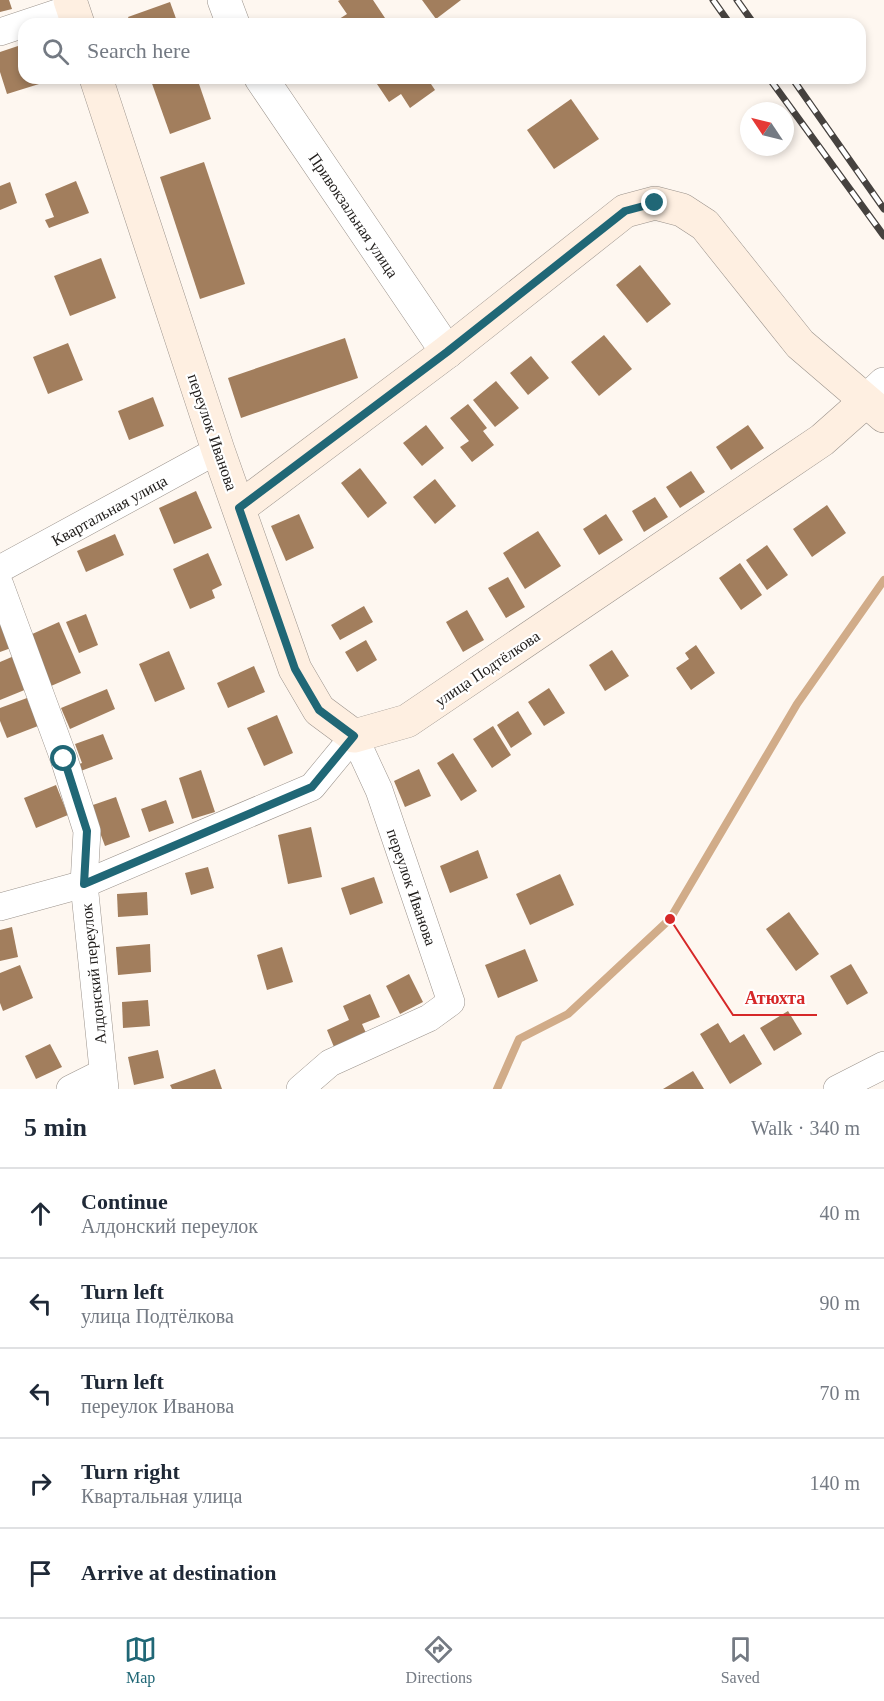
<!DOCTYPE html>
<meta charset="utf-8">
<style>
:root{--surface:#fff;--page:#f6f6f7;--text:#1f2937;--muted:#747a83;--line:#e0e1e3;--accent:#206776}
body{margin:0;font-family:Georgia,serif;background:var(--page);color:var(--text)}
.compass{position:absolute;left:740px;top:102px;width:54px;height:54px;border-radius:50%;background:var(--surface);box-shadow:0 3px 9px #0003;rotate:305deg}
.stop{position:absolute;width:18px;height:18px;margin:-14px;border:4px solid #206776;border-radius:50%;background:#fff}
.stop.end{background:#206776;border-color:#fff;box-shadow:0 2px 6px #0008}
.list{margin:0;padding:0;list-style:none}
h2{display:flex;justify-content:space-between;align-items:center;height:78px;margin:0;padding:0 24px;font-size:26px}
h2 small{font-size:20px;font-weight:400;color:var(--muted)}
.list li{display:grid;grid-template-columns:39px 1fr auto;gap:18px;align-items:center;box-sizing:border-box;height:90px;padding:0 24px;border-top:2px solid var(--line)}
.list b{display:block;font-size:22px;white-space:nowrap}
.list p{margin:0;font-size:20px;white-space:nowrap;color:var(--muted)}
.list em{font-size:20px;font-style:normal;color:var(--muted)}
.icon{flex:none;width:33px;height:33px;fill:none;stroke:currentColor;stroke-width:2;stroke-linecap:round;stroke-linejoin:round}
.map{position:relative;flex:none;width:884px;height:1089px;overflow:hidden}
.search{position:absolute;background:var(--surface);box-shadow:0 3px 9px #0003;left:18px;right:18px;top:18px;height:66px;display:flex;align-items:center;gap:15px;box-sizing:border-box;padding:0 21px;border-radius:18px;color:var(--muted);font-size:22px}
.sheet{height:528px;background:var(--surface)}
nav{display:flex;justify-content:space-around;align-items:center;box-sizing:border-box;height:84px;border-top:2px solid var(--line);background:var(--surface);font-size:16px;color:var(--muted)}
nav a{display:grid;justify-items:center;gap:3px}
nav .on{color:var(--accent)}
.map>svg:first-child{display:block}
.lines{fill:none;stroke-linecap:round;stroke-linejoin:round}
.stream{stroke:#d1ac89;stroke-width:8}
.building{fill:#a27e5d}
.minor-casing{stroke:#9b938c;stroke-width:28}
.tertiary-casing{stroke:#9b938c;stroke-width:34}
.secondary-casing{stroke:#9b938c;stroke-width:34}
.minor{stroke:#fff;stroke-width:27}
.tertiary{stroke:#fff;stroke-width:33}
.secondary{stroke:#feefe1;stroke-width:33}
.rail-casing{stroke:#46423f;stroke-width:7}
.rail{stroke:#fff;stroke-width:4.5;stroke-dasharray:14;stroke-linecap:butt}
.route{stroke:#206776;stroke-width:8}
.labels{text-anchor:middle;stroke-width:4.5;stroke-linejoin:round;paint-order:stroke}
.street-label{font-size:16px;fill:#1e1b19;stroke:#fff}
.leader{fill:none;stroke:#d62828;stroke-width:2}
.callout-dot{fill:#d62828;stroke:#fff;stroke-width:2}
.callout-label{font-size:18px;text-anchor:middle;font-weight:bold;fill:#d62828;stroke:#fff;stroke-width:4.5;stroke-linejoin:round;paint-order:stroke}
</style>
<div class="map">
<svg width="884" height="1089" viewBox="0 0 884 1089">
<rect width="100%" height="100%" fill="#fef7f0"/>
<g class="lines">
<polyline class="stream" points="497,1089 519,1039 568,1014 670,919 797,704 884,580"/>
</g>
<g class="building">
<polygon points="0,0 9,0 12,9 0,12"/>
<polygon points="340,0 373,0 389,24 338,24 336,21 347,14 338,1"/>
<polygon points="422,0 461,0 436,19"/>
<polygon points="170,2 178,24 131,24 128,17"/>
<polygon points="24,44 24,78 37,78 39,84 7,94 0,72 0,52"/>
<polygon points="150,78 197,78 211,119 170,134"/>
<polygon points="373,78 427,78 435,90 410,108 401,94 389,102"/>
<polygon points="571,99 599,139 554,169 527,130"/>
<polygon points="204,162 245,284 200,299 160,177"/>
<polygon points="76,181 89,213 49,228 45,220 54,217 45,194"/>
<polygon points="10,182 17,203 0,210 0,186"/>
<polygon points="101,258 116,298 70,316 54,276"/>
<polygon points="640,265 671,304 647,323 616,285"/>
<polygon points="604,335 632,369 599,396 571,362"/>
<polygon points="345,338 358,378 241,418 228,378"/>
<polygon points="68,343 83,380 48,394 33,357"/>
<polygon points="531,356 549,378 528,395 510,373"/>
<polygon points="496,381 519,408 495,427 473,400"/>
<polygon points="153,397 164,426 129,440 118,411"/>
<polygon points="468,404 487,428 483,431 494,445 472,462 460,447 469,441 450,418"/>
<polygon points="426,425 444,448 422,466 403,443"/>
<polygon points="748,425 764,448 731,470 716,447"/>
<polygon points="360,468 387,503 368,518 341,483"/>
<polygon points="691,471 705,492 680,508 666,487"/>
<polygon points="435,479 456,506 435,524 413,497"/>
<polygon points="196,491 212,528 174,544 159,508"/>
<polygon points="655,497 668,517 644,532 632,511"/>
<polygon points="827,505 846,533 812,557 793,529"/>
<polygon points="299,514 314,548 286,561 271,526"/>
<polygon points="606,514 623,540 599,555 583,529"/>
<polygon points="538,531 561,566 525,589 503,553"/>
<polygon points="115,534 124,555 86,572 77,551"/>
<polygon points="767,545 788,575 767,590 746,560"/>
<polygon points="208,553 222,585 212,590 215,598 190,609 173,569"/>
<polygon points="740,563 762,595 741,610 719,578"/>
<polygon points="508,577 525,607 506,618 488,588"/>
<polygon points="364,606 373,622 340,640 331,625"/>
<polygon points="467,610 484,640 463,652 446,622"/>
<polygon points="86,614 98,645 79,653 66,622"/>
<polygon points="0,620 11,648 0,652"/>
<polygon points="59,622 81,673 51,686 30,635"/>
<polygon points="366,640 377,660 357,672 345,652"/>
<polygon points="696,645 715,673 691,690 676,668 689,659 685,653"/>
<polygon points="612,650 629,676 605,691 589,665"/>
<polygon points="169,651 185,689 155,702 139,664"/>
<polygon points="14,656 27,689 0,700 0,662"/>
<polygon points="254,666 265,692 228,708 217,683"/>
<polygon points="549,688 565,713 544,726 528,702"/>
<polygon points="107,689 115,709 70,729 61,708"/>
<polygon points="27,698 38,726 7,738 0,721 0,708"/>
<polygon points="518,711 532,734 511,748 497,725"/>
<polygon points="277,715 293,753 264,766 247,728"/>
<polygon points="493,726 511,755 492,768 473,739"/>
<polygon points="103,734 113,759 78,772 76,765 82,763 75,744"/>
<polygon points="453,753 477,791 461,801 437,763"/>
<polygon points="419,769 431,796 405,807 394,781"/>
<polygon points="201,770 215,812 192,819 179,778"/>
<polygon points="56,785 68,815 36,828 24,798"/>
<polygon points="116,797 130,837 105,846 90,806"/>
<polygon points="166,800 174,823 149,832 141,809"/>
<polygon points="311,827 322,877 288,884 278,835"/>
<polygon points="478,850 488,878 450,893 440,866"/>
<polygon points="208,867 214,888 191,895 185,873"/>
<polygon points="560,874 574,905 530,925 516,894"/>
<polygon points="374,877 383,903 350,915 341,888"/>
<polygon points="147,892 148,915 118,917 117,894"/>
<polygon points="789,912 819,954 796,971 766,929"/>
<polygon points="12,927 18,957 0,961 0,930"/>
<polygon points="150,944 151,972 118,975 116,947"/>
<polygon points="282,947 293,982 267,990 257,955"/>
<polygon points="525,949 538,981 498,998 485,965"/>
<polygon points="851,964 868,993 847,1005 830,976"/>
<polygon points="20,965 33,998 3,1011 0,1003 0,973"/>
<polygon points="409,974 423,1002 400,1014 386,986"/>
<polygon points="370,994 380,1017 362,1024 366,1033 334,1047 327,1030 349,1020 343,1006"/>
<polygon points="148,1000 150,1026 123,1028 122,1002"/>
<polygon points="788,1011 802,1034 774,1051 760,1028"/>
<polygon points="718,1023 730,1043 744,1034 762,1064 730,1084 700,1034"/>
<polygon points="50,1044 62,1067 36,1079 25,1056"/>
<polygon points="158,1050 164,1078 134,1085 128,1057"/>
<polygon points="215,1069 222,1089 172,1089 170,1085"/>
<polygon points="693,1071 704,1089 663,1089"/>
</g>
<g class="lines">
<g class="minor-casing">
<g id="minor">
<polyline points="0,32 72,8"/>
<polyline points="0,569 218,450"/>
<polyline points="0,585 64,759 87,831 84,884 105,1089"/>
<polyline points="0,907 84,884 312,787 354,736 379,790 451,1002 429,1018 330,1063 300,1089"/>
<polyline points="70,1089 102,1073"/>
<polyline points="837,1089 884,1065"/>
</g>
</g>
<g class="tertiary-casing">
<g id="tertiary">
<polyline points="224,0 233,24"/>
<polyline points="261,78 447,352"/>
<polyline points="866,401 884,384"/>
</g>
</g>
<g class="secondary-casing">
<g id="secondary">
<polyline points="70,0 78,24"/>
<polyline points="96,78 218,450 295,669 319,710 354,736 407,721 822,440 866,401"/>
<polyline points="239,508 447,352 625,211 655,203 682,210 705,225 800,344 884,416"/>
</g>
</g>
<use href="#minor" class="minor"/>
<use href="#tertiary" class="tertiary"/>
<use href="#secondary" class="secondary"/>
<g class="rail-casing">
<g id="rail">
<polyline points="713,0 730,24"/>
<polyline points="737,0 754,24"/>
<polyline points="769,78 884,236"/>
<polyline points="792,78 884,209"/>
</g>
</g>
<use href="#rail" class="rail"/>
</g>
<g class="lines">
<polyline class="route" points="64,759 87,831 84,884 312,787 354,736 319,710 295,669 239,508 447,352 625,211 655,203"/>
</g>
<g class="labels">
<g class="street-label">
<text transform="translate(354 215) rotate(56)" y="6">Привокзальная улица</text>
<text transform="translate(213 432) rotate(71)" y="6">переулок Иванова</text>
<text transform="translate(109 510) rotate(-29)" y="6">Квартальная улица</text>
<text transform="translate(487 668) rotate(-34)" y="6">улица Подтёлкова</text>
<text transform="translate(412 887) rotate(71)" y="6">переулок Иванова</text>
<text transform="translate(93 974) rotate(-96)" y="6">Алдонский переулок</text>
</g>
</g>
<path class="leader" d="M670 919L733 1015H817"/>
<circle class="callout-dot" cx="670" cy="919" r="6"/>
<g class="callout-label">
<text x="775" y="1004">Атюхта</text>
</g>
</svg>
<svg class="compass" viewBox="-18 -18 36 36"><path d="M0-13l5 13h-10z" fill="#e53935"/><path d="M0 13l5-13h-10z" fill="#747a83"/></svg>
<div class="stop" style="left:64px;top:759px"></div>
<div class="stop end" style="left:655px;top:203px"></div>
<div class="search"><svg class="icon" aria-label="search" viewBox="0 0 24 24"><circle cx="10" cy="10" r="6"/><path d="M15 15l6 6"/></svg>Search here</div>
</div>
<section class="sheet">
<h2>5 min<small>Walk · 340 m</small></h2>
<ul class="list">
<li><svg class="icon" aria-label="ahead" viewBox="0 0 24 24"><path d="M12 20V5M6 11l6-6 6 6"/></svg><div><b>Continue</b><p>Алдонский переулок</p></div><em>40 m</em></li>
<li><svg class="icon" aria-label="left" viewBox="0 0 24 24"><path d="M17 20v-9H6M10 6l-5 5 5 5"/></svg><div><b>Turn left</b><p>улица Подтёлкова</p></div><em>90 m</em></li>
<li><svg class="icon" aria-label="left" viewBox="0 0 24 24"><path d="M17 20v-9H6M10 6l-5 5 5 5"/></svg><div><b>Turn left</b><p>переулок Иванова</p></div><em>70 m</em></li>
<li><svg class="icon" aria-label="right" viewBox="0 0 24 24"><path d="M7 20v-9h11M14 6l5 5-5 5"/></svg><div><b>Turn right</b><p>Квартальная улица</p></div><em>140 m</em></li>
<li><svg class="icon" aria-label="arrive" viewBox="0 0 24 24"><path d="M6 21V4h12l-3 4 3 4H6"/></svg><div><b>Arrive at destination</b></div></li>
</ul>
</section>
<nav>
<a class="on"><svg class="icon" aria-label="map" viewBox="0 0 24 24"><path d="M3 6l6-2 6 2 6-2v14l-6 2-6-2-6 2zM9 4v14M15 6v14"/></svg>Map</a>
<a><svg class="icon" aria-label="directions" viewBox="0 0 24 24"><path d="M12 3l9 9-9 9-9-9zM9 14v-3h6M13 9l2 2-2 2"/></svg>Directions</a>
<a><svg class="icon" aria-label="saved" viewBox="0 0 24 24"><path d="M7 4h10v16l-5-4-5 4z"/></svg>Saved</a>
</nav>
